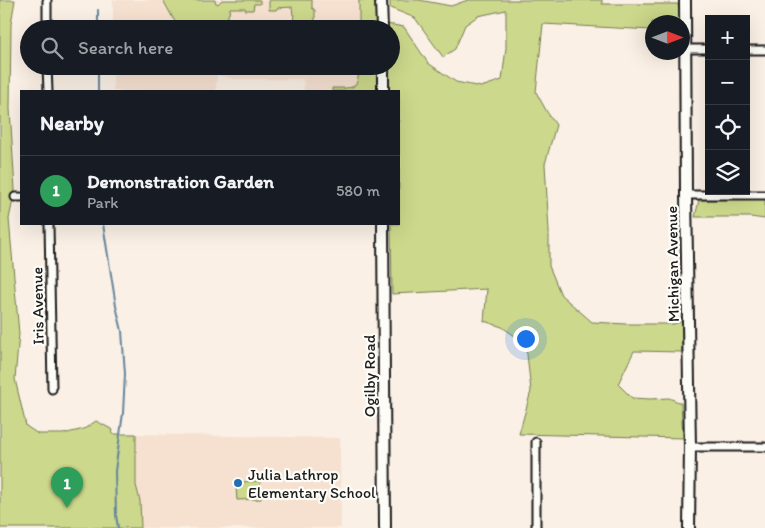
<!DOCTYPE html>
<meta charset="utf-8">
<style>
:root{--surface:#171b24;--page:#242831;--text:#f1f3f6;--muted:#9ea1a6;--line:#363941;--accent:#1f6fb2}
body{margin:0;font-family:Itim,sans-serif;background:var(--page);color:var(--text)}
.controls{position:absolute;right:15px;top:15px;display:grid;overflow:hidden;border-radius:0px;box-shadow:0 5px 20px #0002}
.controls button{width:45px;height:45px;display:grid;place-items:center;padding:0;border:0;border-bottom:1px solid var(--line);background:var(--surface);color:var(--text);font:25px sans-serif}
.compass{position:absolute;left:645px;top:15px;width:45px;height:45px;border-radius:50%;background:var(--surface);box-shadow:0 5px 20px #0002;rotate:90deg}
.you{position:absolute;left:525px;top:338px;width:18px;height:18px;margin:-12px;border:4px solid #fff;border-radius:50%;background:#1a73e8;box-shadow:0 0 0 8px #1a73e833}
.badge{display:grid;place-items:center;width:32px;height:32px;border-radius:50%;background:var(--accent);color:#fff;font-size:16px;font-weight:700}
.pin{position:absolute;translate:-50% -41px;filter:drop-shadow(0 1px 2px #0008)}
.pin::after{content:'';position:absolute;top:26px;width:18px;height:15px;background:inherit;clip-path:polygon(0 0,100% 0,50% 100%)}
.list{margin:0;padding:0;list-style:none}
h2{display:flex;justify-content:space-between;align-items:center;height:65px;margin:0;padding:0 20px;font-size:21px}
h2 small{font-size:16px;font-weight:400;color:var(--muted)}
.list li{display:grid;grid-template-columns:32px 1fr auto;gap:15px;align-items:center;box-sizing:border-box;height:70px;padding:0 20px;border-top:1px solid var(--line)}
.list b{display:block;font-size:19px;white-space:nowrap}
.list p{margin:0;font-size:16px;white-space:nowrap;color:var(--muted)}
.list em{font-size:16px;font-style:normal;color:var(--muted)}
.icon{flex:none;width:28px;height:28px;fill:none;stroke:currentColor;stroke-width:2;stroke-linecap:round;stroke-linejoin:round}
.map{position:relative;flex:none;width:765px;height:528px;overflow:hidden}
.search{position:absolute;background:var(--surface);box-shadow:0 5px 20px #0002;left:20px;top:20px;width:380px;height:55px;display:flex;align-items:center;gap:12px;box-sizing:border-box;padding:0 18px;border-radius:28px;color:var(--muted);font-size:19px}
.panel{position:absolute;background:var(--surface);box-shadow:0 5px 20px #0002;left:20px;top:90px;width:380px;height:135px;border-radius:0px}
.map>svg:first-child{display:block}
.built{fill:#f6e1d0}
.green{fill:#ccd88b;stroke:#747a54}
.lines{fill:none;stroke-linecap:round;stroke-linejoin:round}
.stream{stroke:#66869e;stroke-width:2}
.street-casing{stroke:#1c1c1c;stroke-width:11}
.secondary-casing{stroke:#1c1c1c;stroke-width:14}
.street{stroke:#fdfcf7;stroke-width:7}
.secondary{stroke:#fdfcf7;stroke-width:10}
.poi-dot{fill:#1f6fb2;stroke:#fdfcf7;stroke-width:2}
.labels{text-anchor:middle;stroke-width:4.5;stroke-linejoin:round;paint-order:stroke}
.street-label{font-size:16px;fill:#1c1c1c;stroke:#fdfcf7}
.poi-label{font-size:16px;fill:#1c1c1c;stroke:#fdfcf7;text-anchor:start}
</style>
<div class="map">
<svg width="765" height="528" viewBox="0 0 765 528">
<rect width="100%" height="100%" fill="#faf0e5"/>
<filter id="ink" filterUnits="userSpaceOnUse"><feTurbulence type="fractalNoise" baseFrequency=".02" numOctaves="2"/><feDisplacementMap in="SourceGraphic" scale="10" xChannelSelector="R" yChannelSelector="G"/><feConvolveMatrix kernelMatrix="1 2 1 2 8 2 1 2 1" color-interpolation-filters="sRGB"/></filter>
<g filter="url(#ink)">
<g class="built">
<rect x="113" y="0" width="265" height="29"/>
<polygon points="113,66 378,66 379,91 304,91 303,79 235,79 217,75 216,91 113,91"/>
<polygon points="136,434 340,438 341,528 136,528"/>
</g>
<g class="green">
<polygon points="0,0 15,0 11,24 10,109 15,190 9,219 19,334 15,379 26,426 38,434 63,434 84,429 96,421 113,430 112,434 136,434 136,485 140,501 141,528 0,528"/>
<polygon points="163,0 215,0 215,2 218,4 222,0 260,0 260,4 254,4 253,10 245,10 245,8 230,8 229,14 228,15 228,23 229,23 229,27 245,28 245,25 254,25 254,29 182,29 174,20"/>
<polygon points="269,0 312,0 312,8 315,10 315,29 269,29 269,26 276,26 276,28 292,28 294,15 293,15 292,7 277,8 276,10 269,10"/>
<polygon points="359,0 377,0 378,29 359,29"/>
<polygon points="390,0 419,0 451,6 468,0 602,0 602,4 678,4 680,22 652,22 652,30 543,24 536,92 547,112 556,125 545,164 549,231 549,266 561,295 592,322 626,324 674,324 682,321 682,352 634,351 618,384 632,398 650,399 669,398 681,403 683,438 519,434 531,391 527,354 522,341 502,327 484,321 487,289 392,294 391,224 399,224 399,91 388,91 388,66 391,66 391,29 387,29 387,24 404,27 428,63 456,82 481,87 502,80 506,48 506,10 478,16 465,25 455,49 443,57 415,18 390,8"/>
<path d="M359,66H378L379,91H332V88C355,88 358,90 359,66Z"/>
<polygon points="765,199 765,219 750,217 695,217 699,200"/>
<polygon points="260,481 261,499 237,500 236,487 241,482"/>
</g>
<g class="lines">
<g class="stream">
<polyline points="98,10 98,29"/>
<polyline points="98,66 98,91"/>
<polyline points="103,224 116,306 122,331 125,374 123,413 115,471 116,515 118,528"/>
</g>
<g class="street-casing">
<g id="street">
<polyline points="47,1 47,29"/>
<polyline points="685,49 709,49"/>
<polyline points="746,50 765,50"/>
<polyline points="47,66 48,91"/>
<polyline points="686,195 765,195"/>
<polyline points="15,197 21,197"/>
<polyline points="49,224 52,389"/>
<polyline points="536,442 536,528"/>
<polyline points="690,447 765,447"/>
</g>
</g>
<g class="secondary-casing">
<g id="secondary">
<polyline points="381,0 382,29"/>
<polyline points="685,0 686,195 690,447 689,528"/>
<polyline points="383,66 383,91"/>
<polyline points="383,224 385,528"/>
</g>
</g>
<use href="#street" class="street"/>
<use href="#secondary" class="secondary"/>
</g>
</g>
<circle class="poi-dot" cx="238" cy="483" r="5"/>
<g class="labels">
<g class="street-label">
<text transform="translate(672 264) rotate(-91)" y="6">Michigan Avenue</text>
<text transform="translate(37 306) rotate(-91)" y="6">Iris Avenue</text>
<text transform="translate(369 376) rotate(-90)" y="6">Ogilby Road</text>
</g>
<g class="poi-label">
<text x="248" y="480">Julia Lathrop<tspan x="248" dy="18">Elementary School</tspan></text>
</g>
</g>
</svg>
<div class="controls">
<button>+</button>
<button>−</button>
<button><svg class="icon" aria-label="locate" viewBox="0 0 24 24"><circle cx="12" cy="12" r="6"/><path d="M12 2v4M12 18v4M2 12h4M18 12h4"/></svg></button>
<button><svg class="icon" aria-label="layers" viewBox="0 0 24 24"><path d="M12 4l9 5-9 5-9-5zM3 14l9 5 9-5"/></svg></button>
</div>
<svg class="compass" viewBox="-18 -18 36 36"><path d="M0-13l5 13h-10z" fill="#e53935"/><path d="M0 13l5-13h-10z" fill="#9ea1a6"/></svg>
<div class="you"></div>
<div class="pin badge" style="left:67px;top:508px;background:#2e9e5b">1</div>
<div class="search"><svg class="icon" aria-label="search" viewBox="0 0 24 24"><circle cx="10" cy="10" r="6"/><path d="M15 15l6 6"/></svg>Search here</div>
<section class="panel">
<h2>Nearby<small></small></h2>
<ul class="list">
<li><span class="badge" style="background:#2e9e5b">1</span><div><b>Demonstration Garden</b><p>Park</p></div><em>580 m</em></li>
</ul>
</section>
</div>
